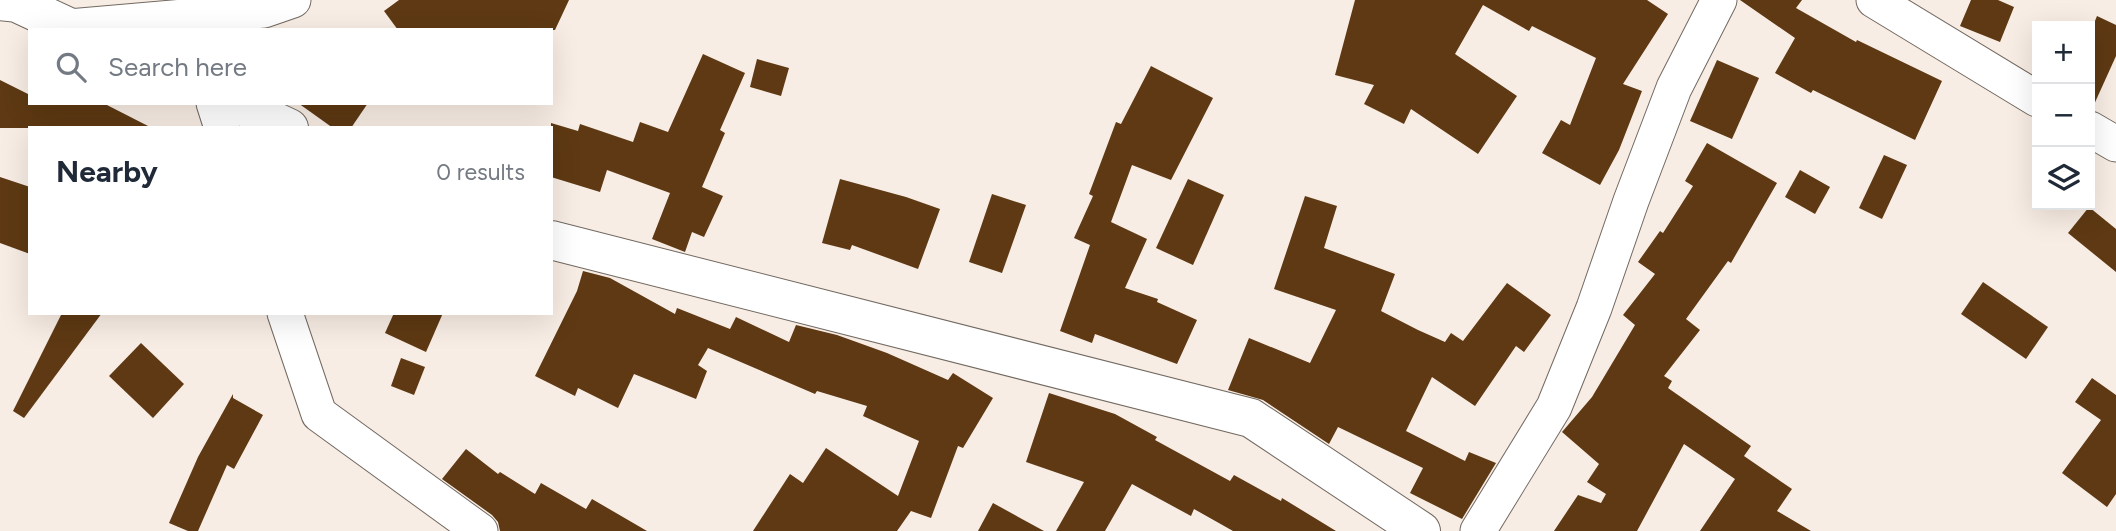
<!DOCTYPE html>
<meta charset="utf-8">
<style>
:root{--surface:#fff;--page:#f2f2f3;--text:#1f2937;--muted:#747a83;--line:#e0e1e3}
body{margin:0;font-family:Figtree,sans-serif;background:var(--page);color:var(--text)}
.controls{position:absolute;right:21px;top:21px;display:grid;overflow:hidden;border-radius:0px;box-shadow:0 7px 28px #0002}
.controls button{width:63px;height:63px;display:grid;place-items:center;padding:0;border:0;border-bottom:2px solid var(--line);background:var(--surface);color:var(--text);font:35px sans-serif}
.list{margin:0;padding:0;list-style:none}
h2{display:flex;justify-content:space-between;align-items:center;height:91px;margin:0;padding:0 28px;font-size:30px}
h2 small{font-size:23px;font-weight:400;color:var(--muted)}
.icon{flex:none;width:38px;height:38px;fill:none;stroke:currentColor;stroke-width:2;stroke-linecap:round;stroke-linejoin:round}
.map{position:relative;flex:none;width:2116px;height:531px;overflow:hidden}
.search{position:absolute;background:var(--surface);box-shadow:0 7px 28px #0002;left:28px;top:28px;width:525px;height:77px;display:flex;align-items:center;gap:18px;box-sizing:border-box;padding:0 24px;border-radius:0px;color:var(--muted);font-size:26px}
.panel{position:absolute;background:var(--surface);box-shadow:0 7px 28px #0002;left:28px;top:126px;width:525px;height:189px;border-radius:0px}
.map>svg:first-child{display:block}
.building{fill:#5e3913}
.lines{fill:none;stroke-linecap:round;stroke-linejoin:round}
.street-casing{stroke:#726961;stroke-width:37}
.secondary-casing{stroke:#726961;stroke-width:40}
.street{stroke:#fff;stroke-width:35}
.secondary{stroke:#fff;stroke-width:38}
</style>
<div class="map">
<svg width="2116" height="531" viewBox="0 0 2116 531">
<rect width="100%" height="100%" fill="#f8ede4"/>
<g class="building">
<polygon points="399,0 569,0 555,30 398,30 384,11"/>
<polygon points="1355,0 1647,0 1668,14 1623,84 1642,91 1619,150 1600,185 1542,153 1561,120 1570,125 1596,58 1532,26 1529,31 1483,5 1455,54 1517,96 1478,154 1411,109 1404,124 1364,104 1374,85 1335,75"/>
<polygon points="1740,0 1802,0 1796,8 1856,42 1857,40 1942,81 1915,140 1813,90 1811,93 1775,73 1795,38"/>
<polygon points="1971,0 1998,0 2014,7 2000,42 1960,26"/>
<polygon points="2097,16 2116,25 2116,56 2092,109 2090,109 2090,33"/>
<polygon points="703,54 745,73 720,130 725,133 702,187 723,196 704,237 692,232 685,252 652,239 670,193 607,170 600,192 551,177 551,123 578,131 580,124 633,142 640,122 668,132"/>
<polygon points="757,59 789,68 781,96 750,87"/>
<polygon points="1717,60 1759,78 1732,139 1690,121"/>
<polygon points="1151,66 1213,98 1171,180 1132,165 1111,222 1147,239 1125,288 1158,299 1157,302 1197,320 1177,364 1095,334 1092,343 1060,331 1090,245 1074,238 1093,196 1089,194 1116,122 1121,124"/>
<polygon points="0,80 30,95 30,103 103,103 152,128 0,128"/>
<polygon points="298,103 368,103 351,128 333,128"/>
<polygon points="1707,143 1777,183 1731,263 1728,261 1686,319 1700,330 1664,376 1672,381 1668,388 1751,446 1744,456 1792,489 1777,511 1811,531 1700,531 1735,479 1684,444 1637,531 1554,531 1578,495 1601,503 1606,494 1587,482 1599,464 1562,432 1592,397 1635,325 1623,315 1655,274 1638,262 1660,231 1663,233 1693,186 1685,181"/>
<polygon points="1884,155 1907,165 1882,219 1859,208"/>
<polygon points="1800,170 1830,187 1815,214 1785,197"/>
<polygon points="0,177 30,187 30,254 0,243"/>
<polygon points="840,179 906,197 940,209 918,269 852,245 850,250 822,243"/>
<polygon points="1188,179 1224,195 1193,265 1156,248"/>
<polygon points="992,194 1026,205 1002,273 969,262"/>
<polygon points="1305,196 1337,206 1324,248 1395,274 1381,311 1418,330 1445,342 1451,333 1463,341 1507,283 1551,315 1524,352 1516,346 1475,406 1432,377 1406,431 1465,461 1469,452 1496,463 1462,519 1410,493 1423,468 1338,427 1329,444 1263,400 1228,390 1249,338 1310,363 1336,310 1274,289"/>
<polygon points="2089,207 2116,229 2116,272 2068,233"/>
<polygon points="583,271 610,278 675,314 677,308 730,329 736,317 789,342 796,325 837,335 887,353 948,380 953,373 993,398 963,448 958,446 931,518 911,511 897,531 753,531 790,474 803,483 826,448 898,496 919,441 863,416 867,406 817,391 815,394 708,348 698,365 707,371 696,399 634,374 618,408 578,388 575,396 535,376 577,291"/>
<polygon points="1983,282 2048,327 2026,359 1961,314"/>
<polygon points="62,313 102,313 24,418 13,411"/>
<polygon points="394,313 443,313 426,352 385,333"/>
<polygon points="141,343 184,384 153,418 109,376"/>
<polygon points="401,358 425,367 414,395 391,386"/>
<polygon points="2092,378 2116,395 2116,494 2107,507 2062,473 2101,420 2075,402"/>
<polygon points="1049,393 1115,414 1157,437 1155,440 1230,481 1234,475 1281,501 1282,498 1336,531 1233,531 1194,509 1191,516 1132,484 1105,531 1056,531 1084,482 1026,462"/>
<polygon points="233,394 233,398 263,415 234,469 227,465 198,531 188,531 169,523 198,457"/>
<polygon points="466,449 498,474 500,472 535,494 541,483 586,509 592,499 647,531 500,531 498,522 492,515 442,479"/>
<polygon points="993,503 1044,531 978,531"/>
</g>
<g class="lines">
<g class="street-casing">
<g id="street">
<polyline points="1874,0 2037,99"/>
<polyline points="69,27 264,10 293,0"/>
<polyline points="214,103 222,128"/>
<polyline points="2090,129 2116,144"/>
<polyline points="285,313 319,414 480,531"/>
<polyline points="1478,531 1554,407 1594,308 1631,201 1674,88 1719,0"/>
</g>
</g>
<g class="secondary-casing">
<g id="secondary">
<polyline points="0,1 17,3 75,30"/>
<polyline points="236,103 289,128"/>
<polyline points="551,240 1251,418 1421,531"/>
</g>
</g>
<use href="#street" class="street"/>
<use href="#secondary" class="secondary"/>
</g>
</svg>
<div class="controls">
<button>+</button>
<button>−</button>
<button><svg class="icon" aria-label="layers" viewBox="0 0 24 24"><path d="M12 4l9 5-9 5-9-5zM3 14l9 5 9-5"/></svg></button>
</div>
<div class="search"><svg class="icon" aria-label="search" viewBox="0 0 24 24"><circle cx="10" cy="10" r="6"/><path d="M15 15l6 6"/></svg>Search here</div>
<section class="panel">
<h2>Nearby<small>0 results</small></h2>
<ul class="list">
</ul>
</section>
</div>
